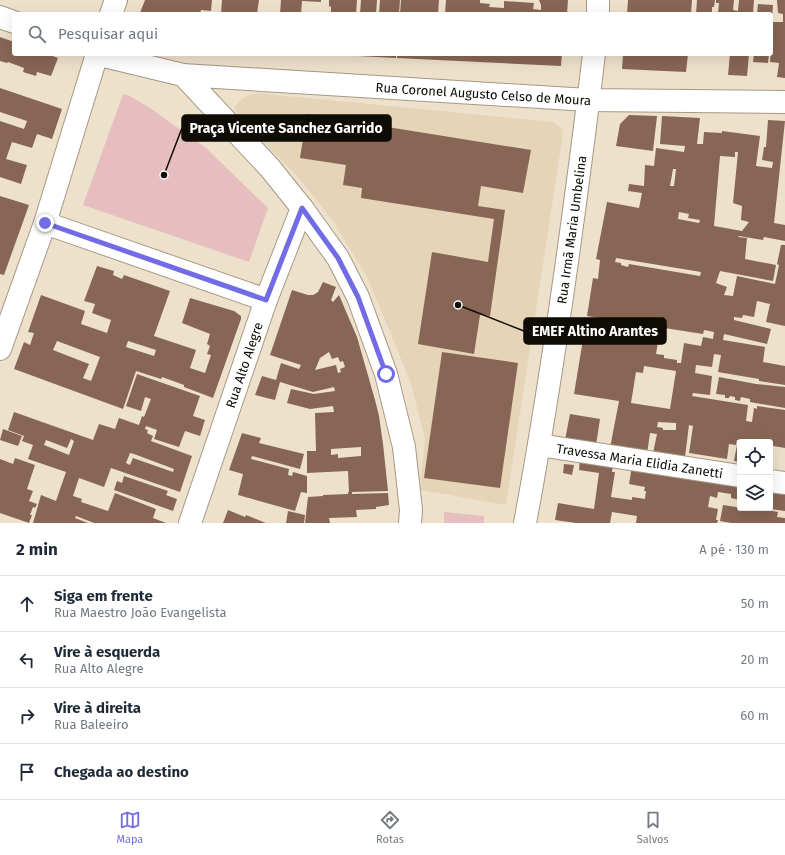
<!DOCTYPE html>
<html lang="pt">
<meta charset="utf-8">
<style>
:root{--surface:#fff;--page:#f6f6f7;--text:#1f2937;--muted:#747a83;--line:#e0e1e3;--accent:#716be6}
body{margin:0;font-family:"Fira Sans",sans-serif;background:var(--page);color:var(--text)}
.controls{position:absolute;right:12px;bottom:12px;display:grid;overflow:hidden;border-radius:4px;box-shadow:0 4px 16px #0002}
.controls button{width:36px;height:36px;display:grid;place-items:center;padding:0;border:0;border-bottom:1px solid var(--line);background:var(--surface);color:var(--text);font:20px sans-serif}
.stop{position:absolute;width:12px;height:12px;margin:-9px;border:3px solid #716be6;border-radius:50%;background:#fff}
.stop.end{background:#716be6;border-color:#fff;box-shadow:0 1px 4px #0008}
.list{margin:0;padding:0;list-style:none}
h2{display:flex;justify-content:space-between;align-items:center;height:52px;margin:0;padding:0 16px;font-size:17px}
h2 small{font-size:13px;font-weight:400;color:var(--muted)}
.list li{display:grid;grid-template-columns:26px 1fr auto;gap:12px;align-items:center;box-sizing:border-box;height:56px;padding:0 16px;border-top:1px solid var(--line)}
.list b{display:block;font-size:15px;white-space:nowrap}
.list p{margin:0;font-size:13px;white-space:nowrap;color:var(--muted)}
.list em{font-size:13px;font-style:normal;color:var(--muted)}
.icon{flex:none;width:22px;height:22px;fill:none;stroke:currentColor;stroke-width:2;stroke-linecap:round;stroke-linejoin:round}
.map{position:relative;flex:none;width:785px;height:523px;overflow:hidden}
.search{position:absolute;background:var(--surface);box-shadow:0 4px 16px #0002;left:12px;right:12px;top:12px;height:44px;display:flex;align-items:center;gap:10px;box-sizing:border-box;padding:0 14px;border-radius:4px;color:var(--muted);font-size:15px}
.sheet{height:276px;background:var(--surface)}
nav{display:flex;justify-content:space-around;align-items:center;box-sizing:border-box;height:56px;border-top:1px solid var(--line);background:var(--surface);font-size:11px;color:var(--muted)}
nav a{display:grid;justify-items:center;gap:2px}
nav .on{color:var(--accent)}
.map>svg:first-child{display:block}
.built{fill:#e5d4b8}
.green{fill:#e7bebf}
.building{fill:#865;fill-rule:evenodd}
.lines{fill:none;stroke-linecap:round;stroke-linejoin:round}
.minor-casing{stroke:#a59884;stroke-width:24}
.minor{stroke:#fff;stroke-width:22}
.route{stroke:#716be6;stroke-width:5}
.labels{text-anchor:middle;stroke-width:3.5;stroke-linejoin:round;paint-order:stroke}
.street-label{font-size:13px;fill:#0f0b05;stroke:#fff}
.leader{fill:none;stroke:#0f0b05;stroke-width:1.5}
.callout-dot{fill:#0f0b05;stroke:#fff;stroke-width:1.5}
.callout{fill:#0f0b05;stroke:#0f0b05;stroke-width:1.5}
.callout-label{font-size:14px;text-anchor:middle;font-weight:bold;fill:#fff}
</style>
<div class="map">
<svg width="785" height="523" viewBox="0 0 785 523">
<rect width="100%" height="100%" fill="#eee1cc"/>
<polygon class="built" points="257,93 554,122 562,129 563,134 506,505 420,490 425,439 411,384 390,332 367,277 333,221 298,177 239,117 234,107 243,98"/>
<g class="green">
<polygon points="123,94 130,96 150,108 206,148 268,208 249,262 83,205"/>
<polygon points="444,512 484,516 484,523 444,523"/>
</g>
<g class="building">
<polygon points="145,0 212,0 211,11 201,10 200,14 147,14 140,13"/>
<polygon points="222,0 259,0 257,14 221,14"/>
<polygon points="281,0 321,0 321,2 302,1 301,14 280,14"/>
<polygon points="329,0 357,0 356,14 331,14 331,7 329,6"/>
<polygon points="361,0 377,0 376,14 360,14"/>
<polygon points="380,0 400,0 399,14 379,14"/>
<polygon points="401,0 439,0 438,14 400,14"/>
<polygon points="446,0 480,0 480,3 490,4 489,7 504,8 504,1 520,2 534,3 533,9 541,10 541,5 539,0 568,0 567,14 445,14"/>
<polygon points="628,0 692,0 691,14 627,14"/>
<polygon points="697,0 715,0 714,7 712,7 712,14 696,14"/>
<polygon points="716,0 734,0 733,10 738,11 739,0 754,0 753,14 715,14 715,13 718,13 719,3 716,3"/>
<polygon points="777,0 785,0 785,78 777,77 779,63 770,62 773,22 783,22 783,14 778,13"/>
<polygon points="758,4 773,5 772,20 771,20 771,14 757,14"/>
<polygon points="0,37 14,42 14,54 47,54 58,58 51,76 37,72 36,76 23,72 24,68 8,62 7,63 0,61"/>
<polygon points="357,54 396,54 396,58 357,56"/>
<polygon points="397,54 562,54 561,66 397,58"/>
<polygon points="623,54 688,54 686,72 622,69"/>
<polygon points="730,54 749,54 747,76 728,75"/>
<polygon points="754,54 769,54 768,63 753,62"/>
<polygon points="0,88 62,109 52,139 37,134 32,148 12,142 6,159 27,165 21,184 0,177 0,121 24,129 27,121 0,112"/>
<polygon points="307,114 531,150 523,193 481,186 478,206 505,210 490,316 480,315 474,354 418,344 432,252 488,262 494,219 361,198 362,188 343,185 346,165 300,158"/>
<polygon points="629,115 657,116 653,151 616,146 620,124"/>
<path d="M662,116L700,118L697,144H703L704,132L722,133V131L760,136L756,166L772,168L773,162L762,160L764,147H766L768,120L785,121L774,223L785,225V241L764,237L763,240L739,236L738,237L747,238L745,259L776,265L773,281L720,271L716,283L727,287L724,295L733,296L737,276L775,284L779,265L777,264L781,245H785V326L766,322L770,304L757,301L754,317L743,315L742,318L734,317V320L771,329L767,344L724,334L723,340L765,347L763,362L785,366V385L759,381V379L718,372L721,355L714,354L712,367L696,365L695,373L712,376L710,395L693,393L692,396L748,405L746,421L752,422L754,408L757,409V406L785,410V448L773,446V448L770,447V442H752L737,440L736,445L729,444L727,459L689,453L693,426L689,425L685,457L653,453L657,434L650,433L647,454L610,448L619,401L574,394L586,321L599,323L598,332H600L601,323L652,331L653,329L660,330L656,354L664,355V358L677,360V363H681L684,343L701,346L703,337L713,339L714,332L704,330L703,334L587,316L593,278L598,279L600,260L596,259L607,202L639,208L642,193L628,191L629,184L644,186L645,165L654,166L656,148L684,152L685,146L660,144ZM735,152H738L733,203L742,206L741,220L749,222L742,231L714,226L720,156L735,157ZM673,169H676L674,186H670ZM679,212L689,214L688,218L700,220L699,223L678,219ZM616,258L701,272L700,276L629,264L628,267L621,265V263L615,262ZM644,366L676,371L670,409L631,403L636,372L643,373ZM658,422L676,423V430H663V428L657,427Z"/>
<polygon points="0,196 29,205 4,275 0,274"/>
<path d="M97,266L114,271L113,275L122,279L124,275L170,291L154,336L196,350L190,368L205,373L211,355L207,354L210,346L207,344L210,334L182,323L190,298L234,311L241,316V319L213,398L184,387V385L162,377L161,379L136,371L123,409L14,369L24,342L30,345L34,333L28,332L41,295L85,311L81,324L107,333L111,320L92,313L95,304L84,301ZM57,341L100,357L91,381L83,378L89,364L53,350ZM128,341L156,350L154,356L126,347Z"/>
<path d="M323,282L336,287L331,300L333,302L339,295L357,337L375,400L379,416L383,444L388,491L352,492V494L388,493L389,505L376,507V509L356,510L357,517L329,518L330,523H305L308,497L323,496V495L348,494V492H349L348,471L307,473V451H316L315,413L334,412L333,406L310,409L287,403L291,389L314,394L335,391L334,387L313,392L280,382L275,400L255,395L262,376L276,380L281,363L299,369L301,365L270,355L292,290L308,295H313L318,292ZM329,352L332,359L338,357L340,362L343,361L345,367L340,369L341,372L338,373L336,365L315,370L320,358ZM361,447V456L338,458V454L331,455V449Z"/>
<polygon points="442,352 518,363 500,488 424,478"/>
<path d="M137,374L200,396L193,416L205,420L200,436L185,431L179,447L154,439L157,430L146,426L145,429L148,430L147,433L153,436L151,441L192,456L180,492L111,468L104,487L79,478L73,496L82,499L81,502L108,511L115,493L156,509L153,518L166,523H94L76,516L75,518L88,523H33L41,495L56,501L66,472L28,459L33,445L22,441L24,436L8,430L14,412L93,440L99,424L115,429L119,418L139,425L142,416L144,417L151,399L145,397L141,411L126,406ZM71,439L74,441L69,455L44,445L46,440L67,448ZM130,453L134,454L174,469L173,472L133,458L130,465L126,463Z"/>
<polygon points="719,377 756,384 785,387 785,408 750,402 750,399 741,397 740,401 735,400 735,397 730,396 729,398 725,398 725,395 716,394"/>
<polygon points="570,414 600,419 596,445 565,440"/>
<polygon points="3,429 22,436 18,446 0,440"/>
<polygon points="242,433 261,438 259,443 304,454 300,469 252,456 251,459 289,469 288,475 292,476 293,472 307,476 307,493 301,492 295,511 238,495 243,474 229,470"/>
<polygon points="737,445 740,446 740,462 734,461"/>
<polygon points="15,458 35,465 27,489 33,491 29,501 37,504 35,508 33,507 30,515 32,515 29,523 0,513 0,459 13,464"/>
<polygon points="580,458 613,464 612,472 615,472 611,497 632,500 632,497 645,499 646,491 644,491 645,487 629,484 632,466 740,484 740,500 731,498 731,494 718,492 717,498 710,496 708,507 718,509 716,520 718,520 717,523 636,523 637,516 612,512 610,523 576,523 555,520 558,503 594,509 599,473 579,470"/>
<polygon points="564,464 574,465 572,475 563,473"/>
<polygon points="124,476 168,491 166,495 177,499 173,511 114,490 117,481 122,483"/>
<polygon points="770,489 785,492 785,511 770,509"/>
<polygon points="723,505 762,511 762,509 778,512 777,517 785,518 785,523 731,523 720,521"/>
<polygon points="228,510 245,517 246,515 266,523 223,523"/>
<polygon points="288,511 305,515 304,523 286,523"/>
</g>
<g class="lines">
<g class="minor-casing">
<g id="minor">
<polyline points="111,14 116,0"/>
<polyline points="598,14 598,0"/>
<polyline points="0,17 14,22"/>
<polyline points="96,54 183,75 270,168 302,208 338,258 358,297 386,374 404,447 411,510 410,523"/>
<path id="s1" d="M183,75L588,100L785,102"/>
<polyline points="45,223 266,300"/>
<polyline points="0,349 45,223 97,54"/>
<path id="s2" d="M539,445L740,476"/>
<polyline points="770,481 785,483"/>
<path id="s3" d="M190,523L266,300L302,208"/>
<path id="s4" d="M525,523C554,368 575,211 594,54"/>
</g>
</g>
<use href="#minor" class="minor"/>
</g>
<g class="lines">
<polyline class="route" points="45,223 266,300 302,208 338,258 358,297 386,374"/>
</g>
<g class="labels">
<g class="street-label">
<text dy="5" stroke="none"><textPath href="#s1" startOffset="301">Rua Coronel Augusto Celso de Moura</textPath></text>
<text dy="5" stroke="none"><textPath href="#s4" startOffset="297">Rua Irmã Maria Umbelina</textPath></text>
<text dy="5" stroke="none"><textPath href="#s3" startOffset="167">Rua Alto Alegre</textPath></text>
<text dy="5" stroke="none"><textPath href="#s2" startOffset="102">Travessa Maria Elidia Zanetti</textPath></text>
</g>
</g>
<path class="leader" d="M164 175L182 128M458 305L524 331"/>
<g class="callout-dot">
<circle cx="164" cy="175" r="4"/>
<circle cx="458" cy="305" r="4"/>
</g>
<g class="callout">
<rect x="182" y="115" width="209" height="26" rx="4"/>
<rect x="524" y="318" width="142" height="26" rx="4"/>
</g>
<g class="callout-label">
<text x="286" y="133">Praça Vicente Sanchez Garrido</text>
<text x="595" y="336">EMEF Altino Arantes</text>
</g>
</svg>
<div class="controls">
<button><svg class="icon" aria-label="locate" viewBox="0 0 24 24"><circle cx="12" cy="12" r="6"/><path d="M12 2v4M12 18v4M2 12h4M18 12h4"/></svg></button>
<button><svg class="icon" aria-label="layers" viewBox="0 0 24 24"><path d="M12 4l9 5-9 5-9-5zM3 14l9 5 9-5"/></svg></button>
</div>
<div class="stop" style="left:386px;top:374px"></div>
<div class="stop end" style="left:45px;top:223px"></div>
<div class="search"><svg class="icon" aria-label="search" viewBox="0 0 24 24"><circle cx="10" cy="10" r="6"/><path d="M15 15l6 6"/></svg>Pesquisar aqui</div>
</div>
<section class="sheet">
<h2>2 min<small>A pé · 130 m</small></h2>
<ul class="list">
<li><svg class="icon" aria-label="ahead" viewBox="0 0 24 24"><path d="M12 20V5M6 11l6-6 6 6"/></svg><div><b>Siga em frente</b><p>Rua Maestro João Evangelista</p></div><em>50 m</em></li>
<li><svg class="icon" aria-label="left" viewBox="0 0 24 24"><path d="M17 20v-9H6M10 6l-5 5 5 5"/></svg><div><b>Vire à esquerda</b><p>Rua Alto Alegre</p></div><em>20 m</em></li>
<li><svg class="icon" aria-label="right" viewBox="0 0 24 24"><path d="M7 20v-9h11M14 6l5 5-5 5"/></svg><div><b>Vire à direita</b><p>Rua Baleeiro</p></div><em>60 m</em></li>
<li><svg class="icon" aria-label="arrive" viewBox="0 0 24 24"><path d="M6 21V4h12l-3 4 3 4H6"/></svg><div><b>Chegada ao destino</b></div></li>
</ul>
</section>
<nav>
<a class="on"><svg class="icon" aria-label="map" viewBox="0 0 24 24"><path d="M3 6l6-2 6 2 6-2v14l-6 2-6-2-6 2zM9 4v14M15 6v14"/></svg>Mapa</a>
<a><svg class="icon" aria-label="directions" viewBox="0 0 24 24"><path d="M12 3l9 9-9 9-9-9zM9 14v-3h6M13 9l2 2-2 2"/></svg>Rotas</a>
<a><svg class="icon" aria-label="saved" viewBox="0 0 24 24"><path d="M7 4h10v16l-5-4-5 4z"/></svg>Salvos</a>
</nav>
